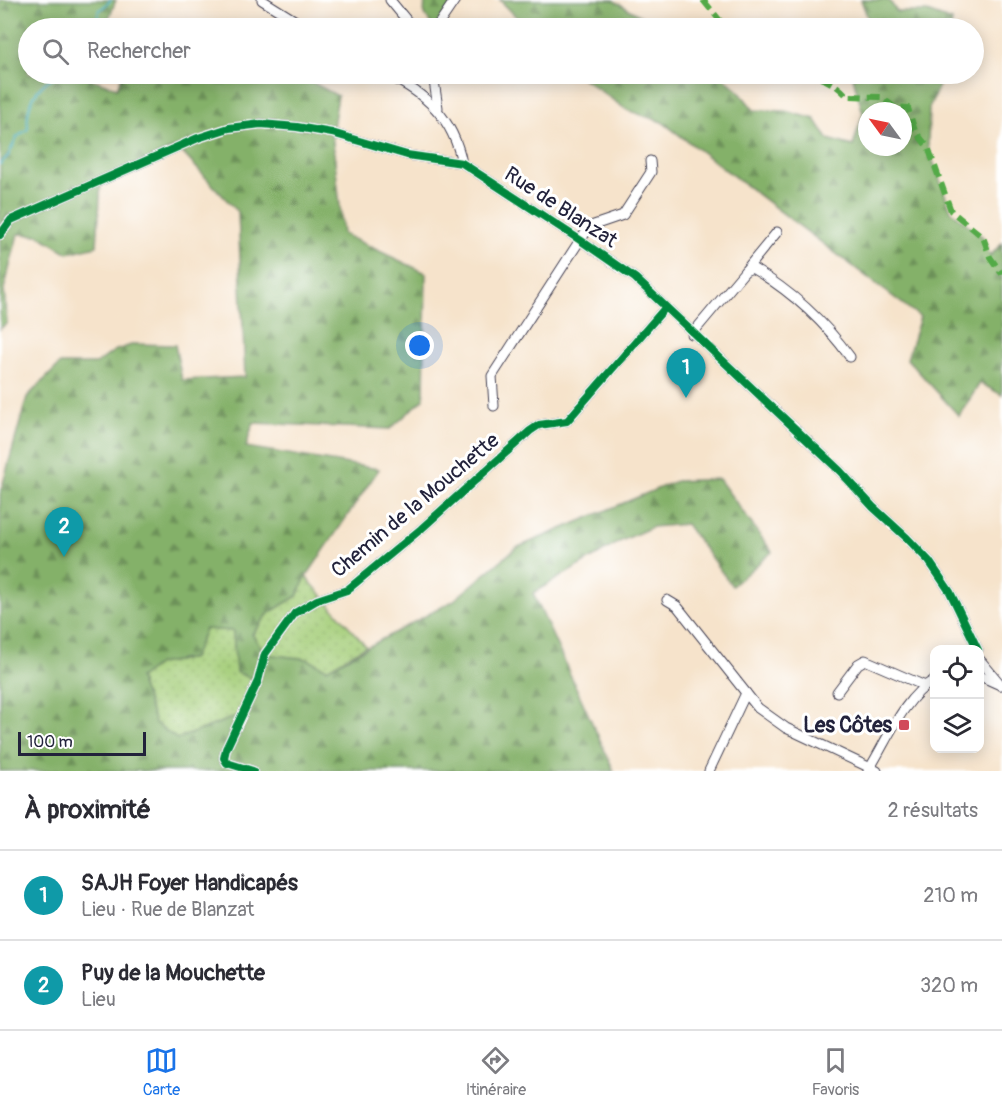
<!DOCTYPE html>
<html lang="fr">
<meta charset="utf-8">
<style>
:root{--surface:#fff;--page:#f7f7f7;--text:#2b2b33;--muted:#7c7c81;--line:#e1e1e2;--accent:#1a73e8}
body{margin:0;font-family:Pangolin,sans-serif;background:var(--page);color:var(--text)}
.controls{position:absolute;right:18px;bottom:18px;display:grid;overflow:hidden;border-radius:12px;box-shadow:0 3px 15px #0003}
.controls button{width:54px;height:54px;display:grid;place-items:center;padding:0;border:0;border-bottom:2px solid var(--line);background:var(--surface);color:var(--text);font:30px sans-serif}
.compass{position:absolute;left:858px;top:102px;width:54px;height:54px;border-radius:50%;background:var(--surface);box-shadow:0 3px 15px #0003;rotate:303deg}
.scale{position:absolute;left:18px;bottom:15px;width:128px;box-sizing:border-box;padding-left:6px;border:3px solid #22223b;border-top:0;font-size:16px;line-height:21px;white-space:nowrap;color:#22223b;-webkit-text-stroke:4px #fff;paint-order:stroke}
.you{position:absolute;left:420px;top:346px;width:21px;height:21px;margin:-15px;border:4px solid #fff;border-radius:50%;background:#1a73e8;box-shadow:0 0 0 9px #1a73e833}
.badge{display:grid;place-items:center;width:39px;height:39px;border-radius:50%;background:var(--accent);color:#fff;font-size:20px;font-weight:700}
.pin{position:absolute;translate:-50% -50px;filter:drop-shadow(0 2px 3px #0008)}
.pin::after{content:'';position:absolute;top:32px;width:21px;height:18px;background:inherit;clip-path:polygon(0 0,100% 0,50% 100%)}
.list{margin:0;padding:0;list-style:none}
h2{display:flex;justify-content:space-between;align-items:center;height:78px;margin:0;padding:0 24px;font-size:26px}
h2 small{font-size:20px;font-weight:400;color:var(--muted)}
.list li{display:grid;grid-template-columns:39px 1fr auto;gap:18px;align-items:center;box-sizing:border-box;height:90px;padding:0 24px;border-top:2px solid var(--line)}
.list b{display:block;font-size:22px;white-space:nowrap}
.list p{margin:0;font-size:20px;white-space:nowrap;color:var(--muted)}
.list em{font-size:20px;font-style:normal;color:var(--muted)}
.icon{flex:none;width:33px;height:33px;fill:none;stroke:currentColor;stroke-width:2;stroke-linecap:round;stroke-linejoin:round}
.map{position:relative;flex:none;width:1002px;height:771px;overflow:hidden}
.search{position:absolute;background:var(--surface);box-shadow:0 3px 15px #0003;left:18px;right:18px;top:18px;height:66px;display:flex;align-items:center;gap:15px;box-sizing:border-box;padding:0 21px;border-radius:33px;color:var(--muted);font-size:22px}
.sheet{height:258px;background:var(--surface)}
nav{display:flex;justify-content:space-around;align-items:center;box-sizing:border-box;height:84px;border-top:2px solid var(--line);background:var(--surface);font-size:16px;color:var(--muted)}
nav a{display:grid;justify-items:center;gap:3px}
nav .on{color:var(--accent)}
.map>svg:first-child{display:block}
.grass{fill:url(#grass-dots);stroke:#64785a;stroke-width:1.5}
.forest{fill:url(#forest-firs);stroke:#536a52;stroke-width:1.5;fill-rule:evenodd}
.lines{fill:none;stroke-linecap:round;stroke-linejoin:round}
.stream{stroke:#46b0c5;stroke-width:2}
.minor-casing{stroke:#423f51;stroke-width:11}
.minor{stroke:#fff;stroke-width:9}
.quiet{stroke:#53aa46;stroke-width:6;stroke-dasharray:12 6;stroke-linecap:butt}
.cycleway-casing{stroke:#fff;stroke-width:11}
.cycleway{stroke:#00873e;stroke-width:8}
.poi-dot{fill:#d1495b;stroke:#fff;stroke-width:2}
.labels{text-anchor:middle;stroke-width:6;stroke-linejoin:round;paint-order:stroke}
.street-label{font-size:21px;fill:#22223b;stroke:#fff}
.poi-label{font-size:21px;font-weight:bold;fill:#22223b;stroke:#fff;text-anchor:end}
</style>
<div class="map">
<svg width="1002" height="771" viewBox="0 0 1002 771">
<defs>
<pattern id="grass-dots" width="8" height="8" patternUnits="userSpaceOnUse" patternTransform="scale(1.5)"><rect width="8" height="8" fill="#a5ce79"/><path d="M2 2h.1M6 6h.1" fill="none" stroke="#8eb16a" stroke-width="1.8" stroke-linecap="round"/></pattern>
<pattern id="forest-firs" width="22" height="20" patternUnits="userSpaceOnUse" patternTransform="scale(1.5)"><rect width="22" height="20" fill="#84b169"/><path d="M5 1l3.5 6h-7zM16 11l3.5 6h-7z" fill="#6c9058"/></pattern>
</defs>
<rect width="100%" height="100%" fill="#fff"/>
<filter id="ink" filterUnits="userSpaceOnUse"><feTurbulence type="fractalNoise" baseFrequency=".0167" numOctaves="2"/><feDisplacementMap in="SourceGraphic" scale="12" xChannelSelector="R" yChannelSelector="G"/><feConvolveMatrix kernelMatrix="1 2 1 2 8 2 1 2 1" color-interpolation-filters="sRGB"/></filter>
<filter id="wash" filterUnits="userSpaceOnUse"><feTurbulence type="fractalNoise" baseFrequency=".008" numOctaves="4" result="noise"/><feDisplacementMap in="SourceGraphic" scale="24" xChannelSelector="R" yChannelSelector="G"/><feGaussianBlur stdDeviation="1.35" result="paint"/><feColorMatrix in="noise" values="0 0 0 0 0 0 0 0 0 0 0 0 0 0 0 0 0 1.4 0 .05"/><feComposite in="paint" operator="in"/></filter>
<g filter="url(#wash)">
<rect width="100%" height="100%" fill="#f6e3cb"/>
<g class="grass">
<polygon points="306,577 366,646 327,669 307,659 265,654 252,635 269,613 297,596"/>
<polygon points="205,629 233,631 236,672 258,681 243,714 177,739 155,723 139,678 158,664 193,658"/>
</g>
<g class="forest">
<path d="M0,0H116L105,28H28V74H89L88,78L117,88L123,74H296L338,96L332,133L343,234L426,273L424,399L390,429L253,423L246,447L379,469L306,577L297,596L269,613L252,634L265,654L307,659L327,669L453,601L516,548L676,481L719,479L772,552L732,586L686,524L652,527L621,541L533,593L614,771H0V494L27,397L60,364H96L114,351L134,344L175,345L182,380L245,377L238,212L177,147L101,181L97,246L68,253L38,235L18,234L4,289L7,323L0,329ZM205,629L233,631L236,672L258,681L243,714L177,739L155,723L139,678L158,664L193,658Z"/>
<polygon points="425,0 455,0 434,28 424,14"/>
<polygon points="500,0 613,0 661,28 527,28"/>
<polygon points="861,0 889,0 897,12 927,12 952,21 951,28 868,28 870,24"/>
<path d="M577,74H719L737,89L754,110L785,111L815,119L828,139L853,146L863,113L852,74H944L929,108L928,147L951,211L983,237L990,256L1002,243V395L980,383L959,416L907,359L920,317L662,122L627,110ZM867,111H903V147H867Z"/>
</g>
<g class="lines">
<g class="stream">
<polyline points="95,28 99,11 111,0"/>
<path d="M0,164L8,156L17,137L28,129C25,103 37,85 59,74"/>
</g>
</g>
</g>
<g filter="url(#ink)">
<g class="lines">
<g class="minor-casing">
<g id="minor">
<polyline points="262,0 307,28"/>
<polyline points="390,0 413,28"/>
<polyline points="436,28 455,0"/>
<path d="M385,74C426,93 453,118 462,163"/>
<polyline points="433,74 438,108"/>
<polyline points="0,235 11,220 198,138 229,128 261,124 297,127 332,133 407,155 462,163 580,240 635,278 840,471 873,507 907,538 929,561 950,592 978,650"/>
<polyline points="745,271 777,232"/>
<path d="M692,334L745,271L752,268C791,291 824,321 850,357"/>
<polyline points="494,406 492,376 580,240 591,226 623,215 651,172 650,161"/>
<polyline points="667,600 677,606 758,708 786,728 877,771"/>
<polyline points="980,660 1001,685"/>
<polyline points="980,676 1000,685"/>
<polyline points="837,692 858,664 865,660 925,686"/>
<polyline points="253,771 227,763 224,758 226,749 258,681 265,654 295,613 317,600 347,590 421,529 530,431 539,425 567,421 665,308"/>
<polyline points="709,771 746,693"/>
<path d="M868,771C887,741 903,698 934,680"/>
</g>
</g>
<use href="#minor" class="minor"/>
<g class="quiet">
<polyline points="703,0 726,28"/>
<path d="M803,74C821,77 835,82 847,96L881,97L894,107L908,108L915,131L928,147L951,211L983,237L990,257L1002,274"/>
</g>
<g class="cycleway-casing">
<g id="cycleway">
<polyline points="0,235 11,220 198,138 229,128 261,124 297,127 332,133 407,155 462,163 580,240 635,278 840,471 873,507 907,538 929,561 950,592 978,650"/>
<polyline points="253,771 227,763 224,758 226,749 258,681 265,654 295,613 317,600 347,590 421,529 530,431 539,425 567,421 665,308"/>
</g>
</g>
<use href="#cycleway" class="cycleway"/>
</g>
</g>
<rect class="poi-dot" x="898" y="719" width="12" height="12" rx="3"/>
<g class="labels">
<g class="street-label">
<text transform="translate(561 207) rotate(33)" y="7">Rue de Blanzat</text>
<text transform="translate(415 505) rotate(-40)" y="7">Chemin de la Mouchette</text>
</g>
<g class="poi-label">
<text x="892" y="732">Les Côtes</text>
</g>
</g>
</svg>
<div class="controls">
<button><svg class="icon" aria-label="locate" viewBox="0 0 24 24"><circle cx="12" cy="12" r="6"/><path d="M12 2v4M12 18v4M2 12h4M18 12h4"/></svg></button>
<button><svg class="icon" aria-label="layers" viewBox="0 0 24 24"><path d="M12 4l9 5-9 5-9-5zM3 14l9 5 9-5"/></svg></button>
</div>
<svg class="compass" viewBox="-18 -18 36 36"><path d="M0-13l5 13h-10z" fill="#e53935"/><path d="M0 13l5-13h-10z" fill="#7c7c81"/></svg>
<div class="scale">100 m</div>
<div class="you"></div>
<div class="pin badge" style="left:686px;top:398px;background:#0f9aa8">1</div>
<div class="pin badge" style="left:64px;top:557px;background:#0f9aa8">2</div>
<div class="search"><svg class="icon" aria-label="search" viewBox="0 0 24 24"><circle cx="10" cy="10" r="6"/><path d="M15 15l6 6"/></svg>Rechercher</div>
</div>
<section class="sheet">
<h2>À proximité<small>2 résultats</small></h2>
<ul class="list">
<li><span class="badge" style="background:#0f9aa8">1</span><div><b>SAJH Foyer Handicapés</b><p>Lieu · Rue de Blanzat</p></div><em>210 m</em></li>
<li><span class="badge" style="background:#0f9aa8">2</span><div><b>Puy de la Mouchette</b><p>Lieu</p></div><em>320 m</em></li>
</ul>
</section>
<nav>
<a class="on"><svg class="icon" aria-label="map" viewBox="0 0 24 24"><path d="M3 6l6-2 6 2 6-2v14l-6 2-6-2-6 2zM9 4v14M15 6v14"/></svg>Carte</a>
<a><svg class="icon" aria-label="directions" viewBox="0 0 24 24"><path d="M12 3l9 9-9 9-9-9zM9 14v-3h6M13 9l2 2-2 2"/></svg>Itinéraire</a>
<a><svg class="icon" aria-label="saved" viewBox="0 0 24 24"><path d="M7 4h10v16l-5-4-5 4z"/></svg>Favoris</a>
</nav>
